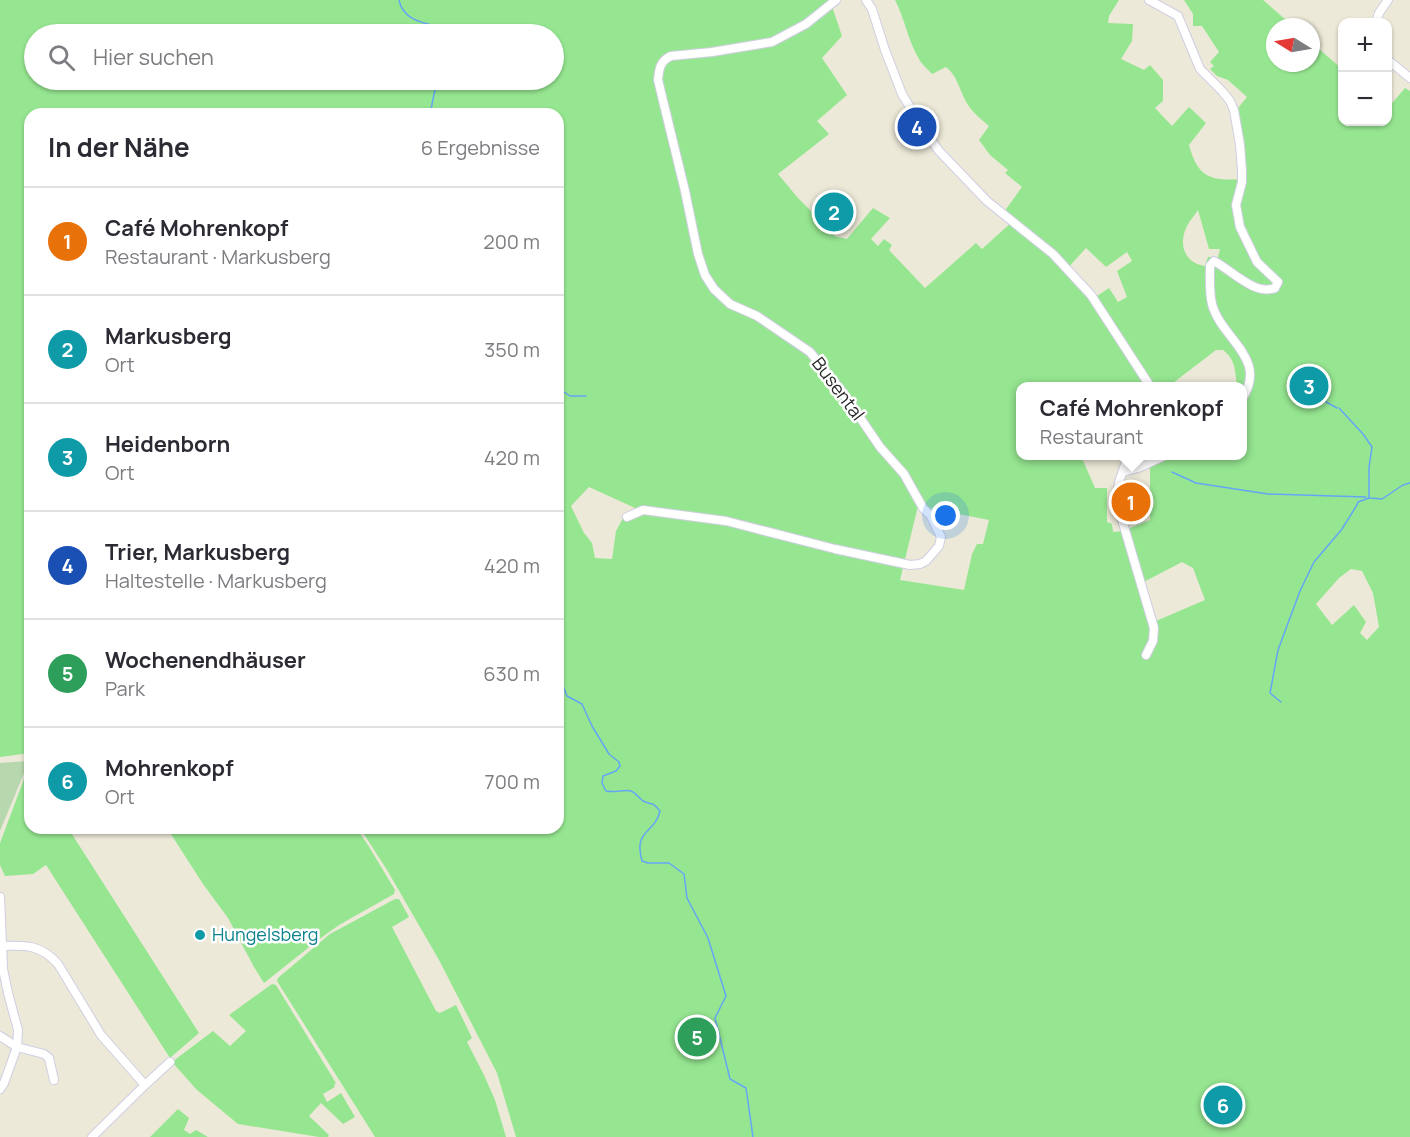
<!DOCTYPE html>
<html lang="de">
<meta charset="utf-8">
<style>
:root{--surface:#fff;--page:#f2f2f3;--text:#2b2b33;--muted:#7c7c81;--line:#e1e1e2;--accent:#4532ff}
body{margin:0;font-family:Manrope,sans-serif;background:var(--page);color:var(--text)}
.controls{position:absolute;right:18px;top:18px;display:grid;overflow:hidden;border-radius:12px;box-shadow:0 2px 4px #0004}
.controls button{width:54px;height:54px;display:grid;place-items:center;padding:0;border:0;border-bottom:2px solid var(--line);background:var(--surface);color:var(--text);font:30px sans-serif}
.compass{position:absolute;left:1266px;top:18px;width:54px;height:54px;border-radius:50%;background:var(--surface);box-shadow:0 2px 4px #0004;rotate:281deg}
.you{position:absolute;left:946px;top:516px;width:21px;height:21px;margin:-15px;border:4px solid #fff;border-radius:50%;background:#1a73e8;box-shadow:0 0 0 9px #1a73e833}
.badge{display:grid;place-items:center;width:39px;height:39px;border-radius:50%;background:var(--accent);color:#fff;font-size:20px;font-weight:700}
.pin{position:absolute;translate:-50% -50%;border:3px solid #fff;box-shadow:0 2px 6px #0006}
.popup{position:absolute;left:1016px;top:382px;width:231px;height:78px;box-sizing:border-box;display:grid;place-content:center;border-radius:12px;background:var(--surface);filter:drop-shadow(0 2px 4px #0005);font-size:20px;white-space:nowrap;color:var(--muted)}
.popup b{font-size:22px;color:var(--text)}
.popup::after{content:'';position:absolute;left:50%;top:100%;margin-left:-12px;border:12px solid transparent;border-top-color:var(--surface)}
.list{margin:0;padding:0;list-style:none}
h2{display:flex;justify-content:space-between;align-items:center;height:78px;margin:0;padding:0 24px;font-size:26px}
h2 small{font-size:20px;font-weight:400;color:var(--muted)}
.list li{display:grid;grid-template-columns:39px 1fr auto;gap:18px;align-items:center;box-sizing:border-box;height:108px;padding:0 24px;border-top:2px solid var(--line)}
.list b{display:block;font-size:22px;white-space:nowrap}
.list p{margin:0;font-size:20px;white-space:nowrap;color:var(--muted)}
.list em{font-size:20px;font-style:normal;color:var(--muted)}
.icon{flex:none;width:33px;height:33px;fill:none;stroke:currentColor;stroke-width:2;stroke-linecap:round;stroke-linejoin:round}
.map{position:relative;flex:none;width:1410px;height:1137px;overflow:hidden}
.search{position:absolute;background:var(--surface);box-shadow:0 2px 4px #0004;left:24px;top:24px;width:540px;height:66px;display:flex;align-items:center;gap:15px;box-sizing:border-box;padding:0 21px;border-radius:33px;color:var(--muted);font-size:22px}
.panel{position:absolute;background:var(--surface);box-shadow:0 2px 4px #0004;left:24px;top:108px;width:540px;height:726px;border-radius:18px}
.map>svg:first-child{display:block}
.green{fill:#96e691;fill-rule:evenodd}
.cemetery{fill:#b7d7ae}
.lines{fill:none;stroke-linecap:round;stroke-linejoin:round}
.stream{stroke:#64a6f5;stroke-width:1.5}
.minor-casing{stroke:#d0cee2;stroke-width:10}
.minor{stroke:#fff;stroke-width:8}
.culture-dot{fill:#0f9aa8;stroke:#fff;stroke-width:2}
.labels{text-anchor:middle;stroke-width:5;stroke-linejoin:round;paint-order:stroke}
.street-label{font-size:18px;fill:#282828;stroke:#fff}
.culture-label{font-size:18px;fill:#0d838f;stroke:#fff;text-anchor:start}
</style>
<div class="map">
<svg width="1410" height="1137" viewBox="0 0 1410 1137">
<rect width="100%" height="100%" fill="#ece9d8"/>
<g class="green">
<path d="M0,0H830L842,36L822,58L847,95L817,121L829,134L778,174L798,198L816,216L833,223L834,236L847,239L873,208L890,218L871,239L878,246L884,239L892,245L889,250L925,288L976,243L982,249L1013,221L1004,212L1022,187L1005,173L1008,170L990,155L979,140L989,126C982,120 973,113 968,105C960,93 958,76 946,67L932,74C928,69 922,65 919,59C908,41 905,19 895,0H1119L1109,16L1108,23L1133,24L1132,41L1121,59L1144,70L1150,65L1163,80V101L1155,108L1172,126L1189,107L1206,123L1189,145C1198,179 1212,181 1244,179L1245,146L1238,108L1247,97L1228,80L1217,76L1210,69L1214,66L1210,62L1219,52L1202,26H1193V14L1184,0H1263L1294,27H1275V63H1311V42L1342,69V122H1388V108L1405,88L1410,91V1137H516L497,1073L439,960L387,870L360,828H558V114H30V753L0,757ZM34,34H554V80H34ZM1198,210L1209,249H1220L1218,257H1208L1205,266C1184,263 1178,244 1187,226C1190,220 1195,215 1198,210ZM1086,248L1106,267L1127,252L1132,261L1117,271L1127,297L1118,302L1109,288L1091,300L1066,270ZM1216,350H1223C1236,360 1235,371 1237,386H1242V456H1150V520L1123,531L1113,532L1112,524L1107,522V488H1095L1081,456H1020V386H1169ZM589,487L635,508L623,518L616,531L612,559L595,558L592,543L584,533L571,506ZM918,506L989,520L983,544H977L972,554L964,590L900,580ZM1182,562L1193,568L1205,600L1149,624L1138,585ZM1351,569L1362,571L1373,593L1379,627L1367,640L1360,633L1366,622L1354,605L1332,625L1316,604L1339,578Z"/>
<polygon points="30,775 30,828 68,828 199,1033 170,1058 46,865 33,874 5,876 0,865 0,843 24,779"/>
<polygon points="167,828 356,828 368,845 395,890 394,894 339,925 318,940 264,983 254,967 228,918 203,884"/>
<polygon points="395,899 399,899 409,917 392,927 436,1011 440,1013 456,1005 472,1038 467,1042 484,1075 495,1100 506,1137 375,1137 277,981 278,978 330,934"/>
<polygon points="272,984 276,985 336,1083 334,1085 335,1087 323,1094 327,1102 341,1093 355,1117 343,1124 321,1103 309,1116 329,1135 328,1137 319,1137 238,1124 197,1090 172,1062 213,1031 230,1046 246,1031 229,1015"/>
<polygon points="178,1109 189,1118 184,1130 190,1134 196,1130 208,1137 150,1137"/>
</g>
<polygon class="cemetery" points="29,761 0,831 0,763"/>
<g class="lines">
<g class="stream">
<path d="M399,0C403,20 423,23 440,27L441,34"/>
<polyline points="430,114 437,80"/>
<polyline points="1309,386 1312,392"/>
<polyline points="558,388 570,396 586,396"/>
<polyline points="1314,394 1319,398 1337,408"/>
<polyline points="1339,408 1363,434 1372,447 1369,467 1369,498 1382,499 1403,485 1410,483"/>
<polyline points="1172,472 1196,483 1268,494 1366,497"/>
<path d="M558,680L561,681L567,696L582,704L592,726L609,754L619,762L620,766L616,771L603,776L602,783L606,791C615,793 625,789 631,791C636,793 639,798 643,801C653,806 651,800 660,811C655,834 633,829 642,861L648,863H669L684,874L687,898L708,938L726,996L715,1018L730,1079L746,1088L753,1137"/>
<polyline points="1281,702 1270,693 1278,650 1300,591 1314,562 1342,529 1357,505 1358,502 1369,498"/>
</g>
<g class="minor-casing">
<g id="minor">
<polyline points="866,0 872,9 885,50 902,94 923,129 939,151 987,201 1053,254 1091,295 1150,386"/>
<path d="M1149,0L1178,16L1200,69L1222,91L1230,101L1234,110L1240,145L1242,171V182L1236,205L1240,227L1257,262L1278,282L1275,288C1255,296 1231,270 1214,261L1210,266C1210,278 1209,292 1212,304C1221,339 1269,358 1242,399"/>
<polyline points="1376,22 1379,13 1388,0"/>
<polyline points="1388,60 1410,78"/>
<polyline points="1131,456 1127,459 1119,482 1117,498 1123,523 1154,628 1153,641 1146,655"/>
<polyline points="1123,472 1138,468 1164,456"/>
<path d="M627,517L643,510L726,521L835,549L910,565L920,564L926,561L939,546L941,537L931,516L923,508L904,474L880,447L844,394L810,352L757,316L730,304L714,289L705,275L698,254L685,191L658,80C659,69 660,61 671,56L712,52L772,42L806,24L836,0"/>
<polyline points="0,897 3,969 8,993 18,1030 17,1047 4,1083 0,1089"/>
<path d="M0,946C25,945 40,944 58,964L101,1035L145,1085L170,1062"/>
<polyline points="0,1036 17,1047 44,1054 49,1058 54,1080"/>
<polyline points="92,1137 145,1085"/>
</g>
</g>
<use href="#minor" class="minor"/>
</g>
<circle class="culture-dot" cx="200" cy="935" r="6"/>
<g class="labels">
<g class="street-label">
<text transform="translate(838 389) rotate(53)" y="6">Busental</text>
</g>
<g class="culture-label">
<text x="212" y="941">Hungelsberg</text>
</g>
</g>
</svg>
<div class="controls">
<button>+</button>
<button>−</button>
</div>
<svg class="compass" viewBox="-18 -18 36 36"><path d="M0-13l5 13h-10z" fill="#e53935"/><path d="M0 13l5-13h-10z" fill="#7c7c81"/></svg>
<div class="you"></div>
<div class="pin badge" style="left:1131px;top:502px;background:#e8710a">1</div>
<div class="popup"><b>Café Mohrenkopf</b>Restaurant</div>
<div class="pin badge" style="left:834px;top:212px;background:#0f9aa8">2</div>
<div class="pin badge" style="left:1309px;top:386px;background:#0f9aa8">3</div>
<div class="pin badge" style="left:917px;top:127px;background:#1a4fb4">4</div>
<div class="pin badge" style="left:697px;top:1037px;background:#2e9e5b">5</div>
<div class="pin badge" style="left:1223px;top:1105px;background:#0f9aa8">6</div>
<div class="search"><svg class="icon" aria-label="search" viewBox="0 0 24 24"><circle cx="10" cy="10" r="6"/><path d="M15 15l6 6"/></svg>Hier suchen</div>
<section class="panel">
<h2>In der Nähe<small>6 Ergebnisse</small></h2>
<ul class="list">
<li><span class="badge" style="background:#e8710a">1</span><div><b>Café Mohrenkopf</b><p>Restaurant · Markusberg</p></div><em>200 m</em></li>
<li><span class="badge" style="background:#0f9aa8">2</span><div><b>Markusberg</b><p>Ort</p></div><em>350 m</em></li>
<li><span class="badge" style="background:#0f9aa8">3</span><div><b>Heidenborn</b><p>Ort</p></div><em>420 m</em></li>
<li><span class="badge" style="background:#1a4fb4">4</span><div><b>Trier, Markusberg</b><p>Haltestelle · Markusberg</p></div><em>420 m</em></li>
<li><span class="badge" style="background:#2e9e5b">5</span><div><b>Wochenendhäuser</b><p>Park</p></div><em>630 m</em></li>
<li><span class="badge" style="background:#0f9aa8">6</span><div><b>Mohrenkopf</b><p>Ort</p></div><em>700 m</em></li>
</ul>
</section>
</div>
